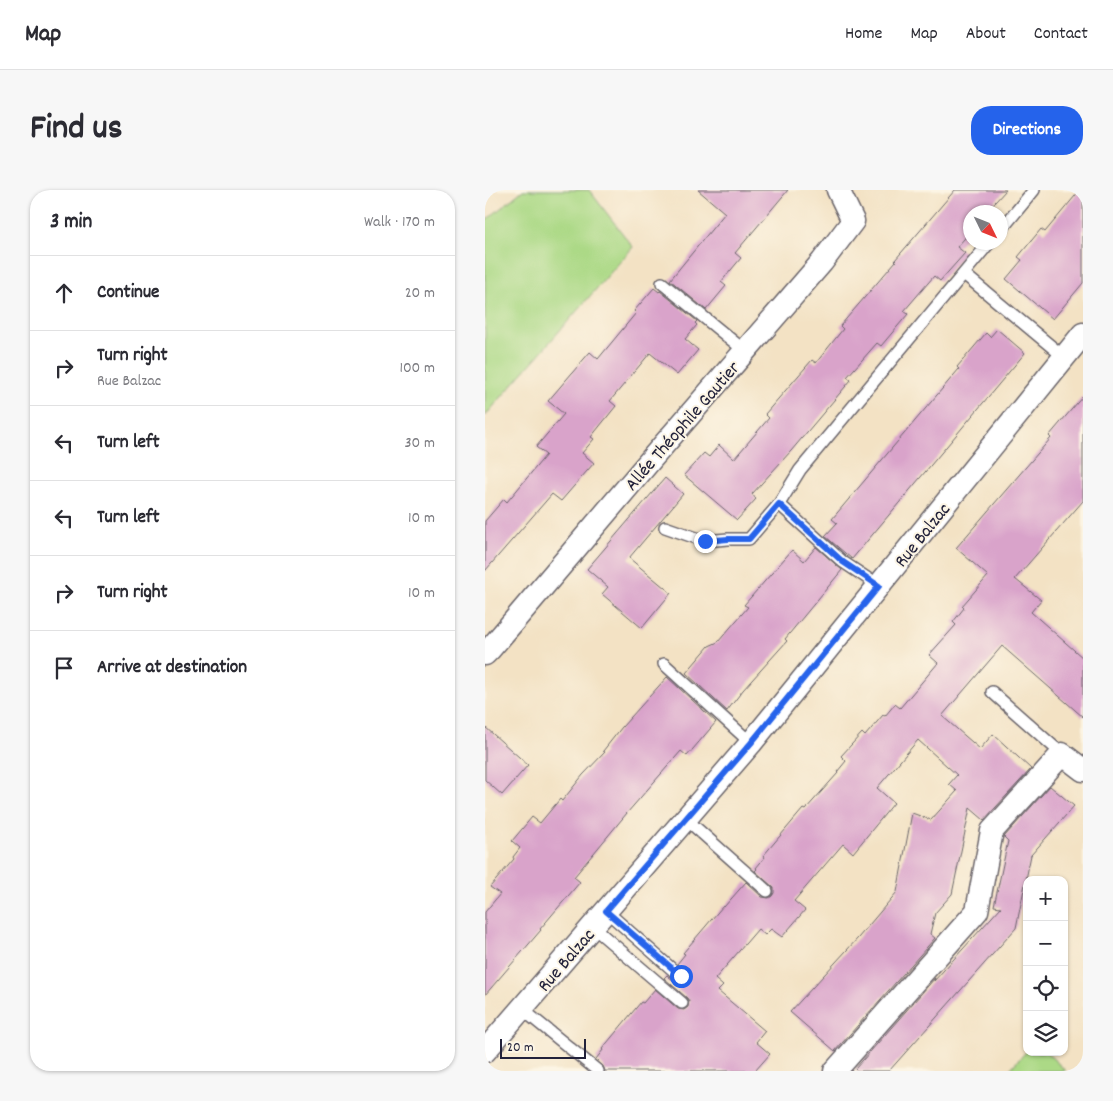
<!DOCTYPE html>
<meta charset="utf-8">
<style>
:root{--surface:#fff;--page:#f7f7f7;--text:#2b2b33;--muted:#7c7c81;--line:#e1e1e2;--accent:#2563eb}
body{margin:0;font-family:Dekko,sans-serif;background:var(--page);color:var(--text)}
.controls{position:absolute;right:15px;bottom:15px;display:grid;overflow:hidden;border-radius:10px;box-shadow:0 1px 4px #0004}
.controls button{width:45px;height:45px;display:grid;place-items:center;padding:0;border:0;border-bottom:1px solid var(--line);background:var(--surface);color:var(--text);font:25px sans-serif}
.compass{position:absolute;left:478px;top:15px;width:45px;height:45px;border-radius:50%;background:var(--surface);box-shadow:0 1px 4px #0004;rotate:133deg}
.scale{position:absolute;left:15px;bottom:12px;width:86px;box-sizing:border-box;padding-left:5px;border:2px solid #22223b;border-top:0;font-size:14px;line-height:18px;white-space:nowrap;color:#22223b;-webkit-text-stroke:4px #fcf5e5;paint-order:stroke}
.stop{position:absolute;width:15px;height:15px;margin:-11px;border:4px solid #2563eb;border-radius:50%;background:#fff}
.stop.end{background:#2563eb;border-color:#fff;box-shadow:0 1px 5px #0008}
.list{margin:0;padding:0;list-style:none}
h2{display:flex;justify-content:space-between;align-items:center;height:65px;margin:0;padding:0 20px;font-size:21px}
h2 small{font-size:16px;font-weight:400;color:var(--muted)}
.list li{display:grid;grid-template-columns:32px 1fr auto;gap:15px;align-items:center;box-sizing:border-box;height:75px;padding:0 20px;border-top:1px solid var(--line)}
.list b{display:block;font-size:19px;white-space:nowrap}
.list p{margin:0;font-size:16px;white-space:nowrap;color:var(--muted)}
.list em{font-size:16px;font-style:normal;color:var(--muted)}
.icon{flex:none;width:28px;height:28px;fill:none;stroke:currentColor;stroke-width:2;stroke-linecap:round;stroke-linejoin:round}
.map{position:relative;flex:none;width:598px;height:881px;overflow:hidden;border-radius:20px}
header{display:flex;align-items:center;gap:30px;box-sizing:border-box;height:70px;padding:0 25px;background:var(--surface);border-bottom:1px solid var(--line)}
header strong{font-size:24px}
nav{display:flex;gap:28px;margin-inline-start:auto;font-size:18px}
.intro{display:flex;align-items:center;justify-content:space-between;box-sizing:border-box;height:120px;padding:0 30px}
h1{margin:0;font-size:35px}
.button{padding:12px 22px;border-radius:20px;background:var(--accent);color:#fff;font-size:18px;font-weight:700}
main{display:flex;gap:30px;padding:0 30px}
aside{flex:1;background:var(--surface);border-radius:20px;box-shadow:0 1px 4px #0004}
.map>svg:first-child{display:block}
.green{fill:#acd986;stroke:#677e60}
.building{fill:#d9a3ca}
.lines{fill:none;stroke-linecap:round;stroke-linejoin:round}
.lane-casing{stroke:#6b656b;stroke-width:14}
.street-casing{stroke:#6b656b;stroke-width:25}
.lane{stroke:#fff;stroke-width:11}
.street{stroke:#fff;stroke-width:22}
.route{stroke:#2563eb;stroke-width:6}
.labels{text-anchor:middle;stroke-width:4;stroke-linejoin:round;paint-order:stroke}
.street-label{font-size:19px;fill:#22223b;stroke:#fcf5e5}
</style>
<header>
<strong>Map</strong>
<nav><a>Home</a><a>Map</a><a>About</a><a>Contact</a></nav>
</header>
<div class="intro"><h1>Find us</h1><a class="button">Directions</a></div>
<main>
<aside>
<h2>3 min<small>Walk · 170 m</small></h2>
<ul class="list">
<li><svg class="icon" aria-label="ahead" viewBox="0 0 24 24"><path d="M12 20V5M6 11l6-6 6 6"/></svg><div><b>Continue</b></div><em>20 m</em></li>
<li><svg class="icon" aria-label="right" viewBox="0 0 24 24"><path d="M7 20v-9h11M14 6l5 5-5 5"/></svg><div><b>Turn right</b><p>Rue Balzac</p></div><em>100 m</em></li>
<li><svg class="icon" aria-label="left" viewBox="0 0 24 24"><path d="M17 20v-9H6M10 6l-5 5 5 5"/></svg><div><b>Turn left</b></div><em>30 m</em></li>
<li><svg class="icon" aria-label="left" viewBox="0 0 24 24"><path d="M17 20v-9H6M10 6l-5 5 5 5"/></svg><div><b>Turn left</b></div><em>10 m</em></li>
<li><svg class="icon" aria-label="right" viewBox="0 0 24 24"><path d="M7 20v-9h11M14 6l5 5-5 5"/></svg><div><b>Turn right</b></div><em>10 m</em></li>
<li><svg class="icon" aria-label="arrive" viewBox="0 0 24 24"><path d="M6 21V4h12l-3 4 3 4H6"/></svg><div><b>Arrive at destination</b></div></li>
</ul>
</aside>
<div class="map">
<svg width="598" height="881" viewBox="0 0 598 881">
<rect width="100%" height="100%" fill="#fcf5e5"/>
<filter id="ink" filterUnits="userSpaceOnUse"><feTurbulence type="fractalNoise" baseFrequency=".02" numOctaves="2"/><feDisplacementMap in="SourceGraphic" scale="10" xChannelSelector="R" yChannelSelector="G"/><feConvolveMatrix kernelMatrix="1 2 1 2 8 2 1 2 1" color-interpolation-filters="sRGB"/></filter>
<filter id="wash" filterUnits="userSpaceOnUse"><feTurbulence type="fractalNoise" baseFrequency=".0096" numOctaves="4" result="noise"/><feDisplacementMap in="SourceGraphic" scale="20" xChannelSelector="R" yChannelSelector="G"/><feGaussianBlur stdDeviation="1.12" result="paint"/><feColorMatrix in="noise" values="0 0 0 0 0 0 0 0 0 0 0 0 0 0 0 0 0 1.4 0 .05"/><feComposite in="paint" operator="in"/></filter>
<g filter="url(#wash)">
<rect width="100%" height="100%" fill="#f3e2c4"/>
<g class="green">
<polygon points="38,0 104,0 148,57 0,226 0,31"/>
<polygon points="542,861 542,862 561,862 581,881 523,881"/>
</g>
<g id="blocks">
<g class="building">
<polygon points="213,0 303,0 250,63 256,68 236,92 241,96 221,120 185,90 240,23"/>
<polygon points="470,0 521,0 501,22 486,22 486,41 472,57 480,63 455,91 449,86 419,121 423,124 396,156 392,153 362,187 366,190 306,261 267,304 271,309 252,330 199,285 219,263 224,267 234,255 249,269 284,228 280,224 327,170 331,173 358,139 355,136 411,71 410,70"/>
<polygon points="595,0 598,0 598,93 568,129 521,89 537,70 533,67 556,39 560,42"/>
<polygon points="169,98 174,102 175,101 212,131 210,133 212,135 200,149 213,160 192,185 165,163 125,211 131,216 106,247 109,249 97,263 109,273 76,311 67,304 0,381 0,331 19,309 22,312 61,265 51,257 79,224 63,211 105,162 113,169 151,123 149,121"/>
<polygon points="512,139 540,163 367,369 340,346 352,333 347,329 474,179 472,177 501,143 505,147"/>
<polygon points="598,206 598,311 530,389 556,410 546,422 598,468 598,527 517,456 457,526 495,559 508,544 546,579 499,630 485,618 467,704 450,723 445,744 450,748 350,861 305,822 373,748 412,702 427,623 446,630 472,601 464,594 472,585 433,550 392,598 409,613 368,663 358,654 309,711 320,720 297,747 286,739 280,745 273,739 230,789 238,796 233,801 280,841 271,852 285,864 270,881 120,881 118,876 111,869 118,860 117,859 156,812 158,813 170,799 193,819 199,820 203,817 204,811 202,808 179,788 182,785 191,793 195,794 199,794 202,792 203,788 203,784 192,774 200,764 198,763 238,716 239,717 261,692 277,707 284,708 287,706 289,703 289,698 270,681 272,679 271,678 280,667 278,666 318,619 320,620 353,583 352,582 361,571 356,566 377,543 380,546 398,525 400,526 410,514 415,518 453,473 444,465 471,435 468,432 479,418 477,416 503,386 471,358 566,248 564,246"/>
<polygon points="180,288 198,304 144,368 186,403 157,438 117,404 123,397 102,379"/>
<polygon points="331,357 357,380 300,449 302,451 258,500 242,521 201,483 224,456 233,452 263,417 259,415 307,360 319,371"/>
<polygon points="182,487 231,532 202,566 196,561 142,623 89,687 95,692 55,739 56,740 0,805 0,722 15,704 5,697 29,669 28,667 35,658 27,651 47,627 55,633 75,609 77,611 98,585 120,562 118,561 137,537"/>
<polygon points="0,537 43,575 17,605 0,590"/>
<polygon points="565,596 589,616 546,665 531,738 404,881 372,881 370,879 450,788 449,791 516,717 509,716 523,651 519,647"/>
</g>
</g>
</g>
<g filter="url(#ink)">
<use href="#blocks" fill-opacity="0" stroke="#6b656b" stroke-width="1"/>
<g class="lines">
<g class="lane-casing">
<g id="lane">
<polyline points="516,40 549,0"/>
<polyline points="479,84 579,167"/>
<polyline points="177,93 260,161"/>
<polyline points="180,337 220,351 243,349 264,349 294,314"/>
<polyline points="394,396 358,372 294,314 315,280 505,52"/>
<polyline points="179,474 266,553"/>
<polyline points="507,502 577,564"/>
<polyline points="201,629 282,701"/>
<polyline points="121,721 196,787"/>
<polyline points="108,737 197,813"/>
<polyline points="37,819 113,881"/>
</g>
</g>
<g class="street-casing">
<g id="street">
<polyline points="0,464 5,459 169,266 337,72 368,31 353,0"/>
<polyline points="0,861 266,553 598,144"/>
<polyline points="350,881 492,721 507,641 577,564 598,580"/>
</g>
</g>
<use href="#lane" class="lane"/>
<use href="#street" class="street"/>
</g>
</g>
<g class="lines" filter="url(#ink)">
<polyline class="route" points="196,786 121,721 266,553 394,396 358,372 294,314 264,349 243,349 220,351"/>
</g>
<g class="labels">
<g class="street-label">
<text transform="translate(196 235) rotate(-49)" y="7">Allée Théophile Gautier</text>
<text transform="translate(436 344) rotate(-51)" y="7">Rue Balzac</text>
<text transform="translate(80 769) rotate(-49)" y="7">Rue Balzac</text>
</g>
</g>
</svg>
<div class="controls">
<button>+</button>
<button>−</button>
<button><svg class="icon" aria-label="locate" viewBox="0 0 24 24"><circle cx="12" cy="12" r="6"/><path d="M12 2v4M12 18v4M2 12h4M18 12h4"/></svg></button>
<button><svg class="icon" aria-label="layers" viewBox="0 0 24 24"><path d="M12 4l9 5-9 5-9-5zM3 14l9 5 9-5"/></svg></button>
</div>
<svg class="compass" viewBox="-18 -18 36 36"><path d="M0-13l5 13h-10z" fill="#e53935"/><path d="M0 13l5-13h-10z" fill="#7c7c81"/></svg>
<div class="scale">20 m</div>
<div class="stop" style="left:196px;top:786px"></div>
<div class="stop end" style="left:220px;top:351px"></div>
</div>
</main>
